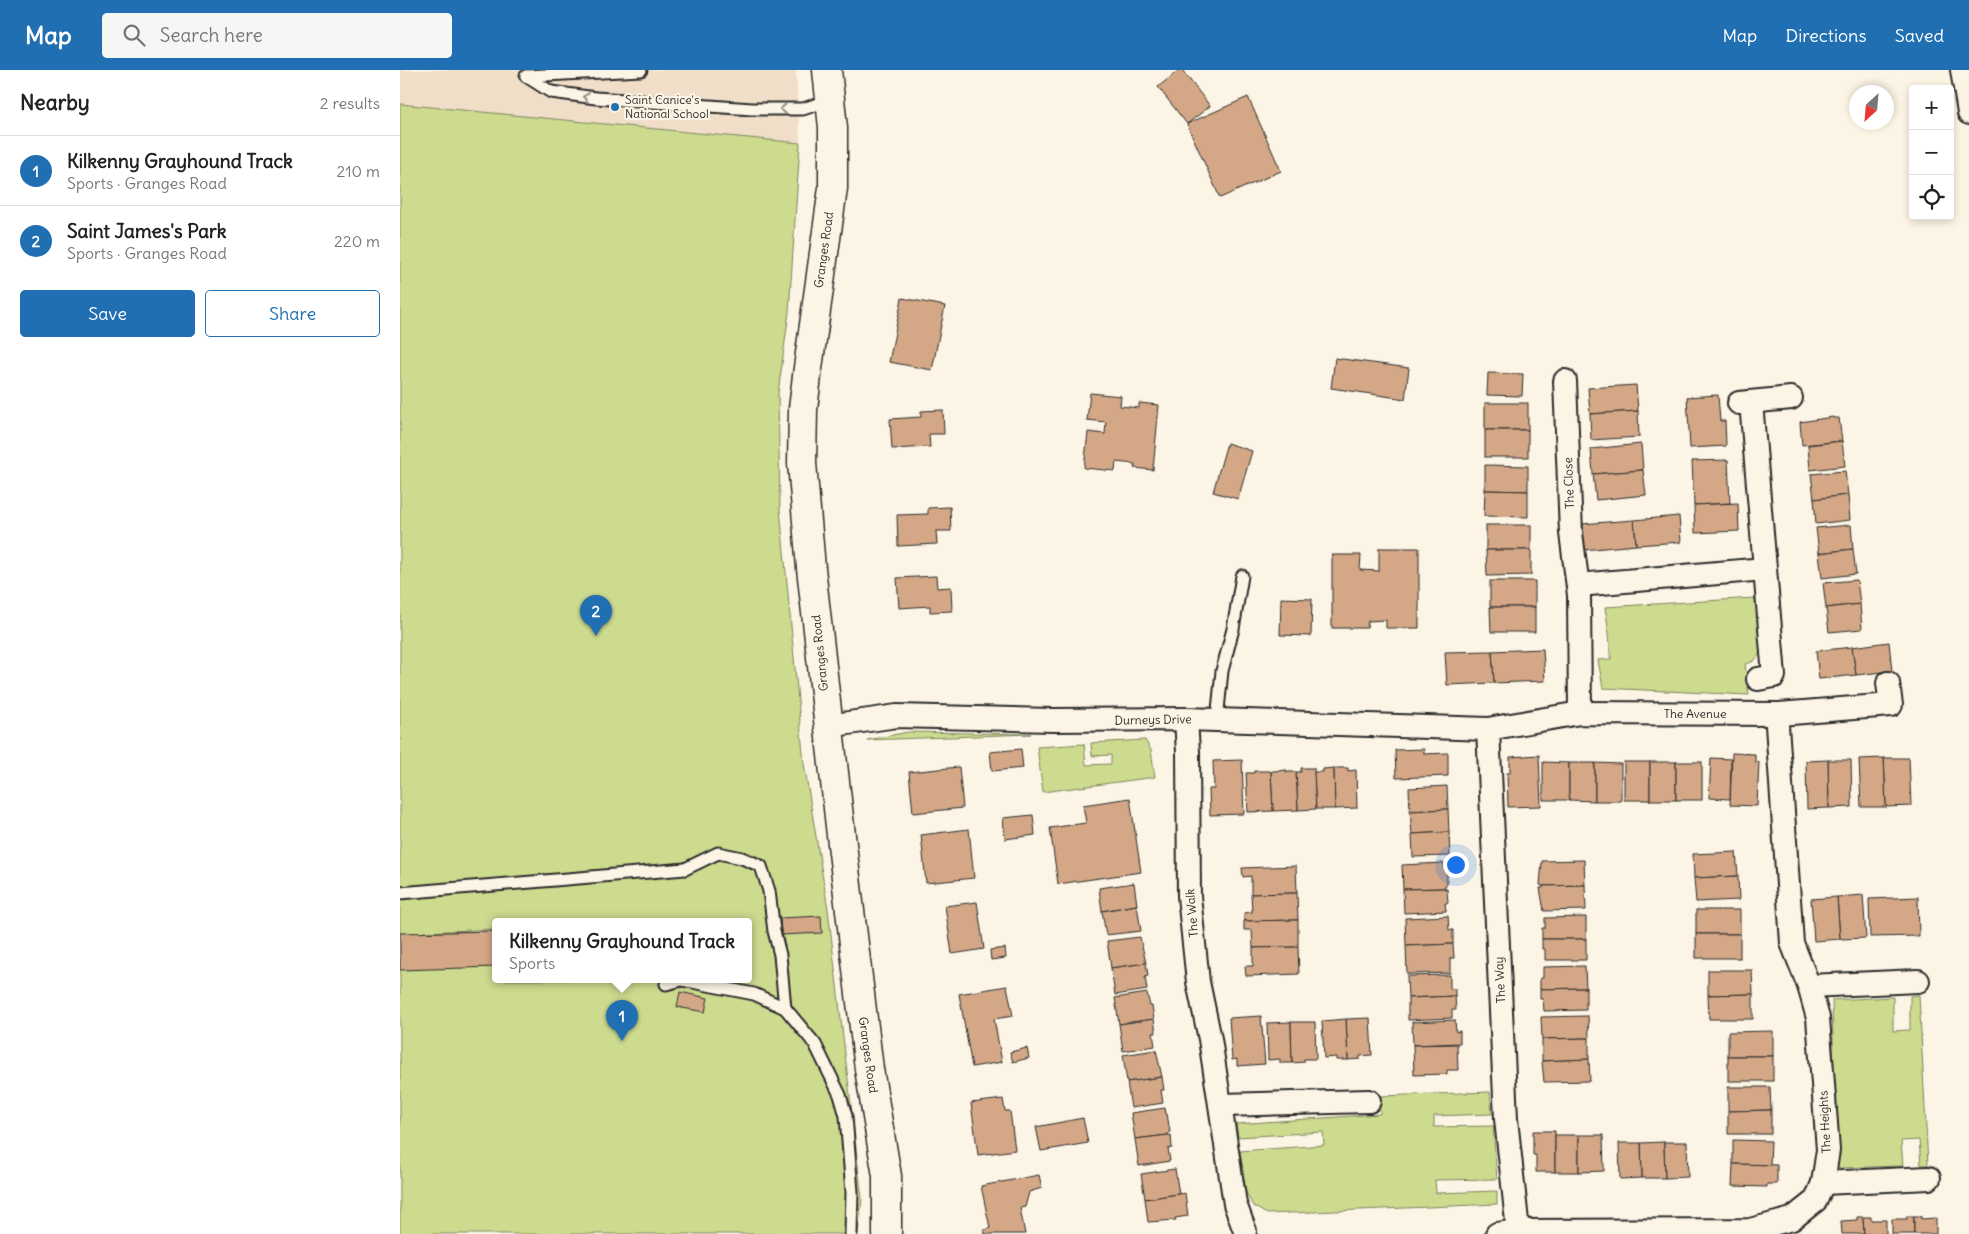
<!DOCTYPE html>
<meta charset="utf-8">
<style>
:root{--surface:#fff;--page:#f6f6f6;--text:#222;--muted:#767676;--line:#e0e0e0;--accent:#1f6fb2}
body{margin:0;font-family:Delius,sans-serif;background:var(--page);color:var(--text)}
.controls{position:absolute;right:15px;top:15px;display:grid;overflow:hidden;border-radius:5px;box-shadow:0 2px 8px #0003}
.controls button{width:45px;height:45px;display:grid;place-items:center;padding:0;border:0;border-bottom:1px solid var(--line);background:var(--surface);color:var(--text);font:25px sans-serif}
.compass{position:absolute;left:1449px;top:15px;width:45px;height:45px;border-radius:50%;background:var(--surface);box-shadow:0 2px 8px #0003;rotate:206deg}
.you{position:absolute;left:1055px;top:794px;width:18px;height:18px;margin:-12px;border:4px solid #fff;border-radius:50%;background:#1a73e8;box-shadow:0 0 0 8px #1a73e833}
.badge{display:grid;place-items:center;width:32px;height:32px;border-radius:50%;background:var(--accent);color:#fff;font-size:16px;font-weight:700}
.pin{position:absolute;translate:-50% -41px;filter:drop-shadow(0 1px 2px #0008)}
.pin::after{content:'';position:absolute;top:26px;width:18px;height:15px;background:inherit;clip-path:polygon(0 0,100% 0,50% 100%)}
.popup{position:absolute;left:92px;top:848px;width:260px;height:65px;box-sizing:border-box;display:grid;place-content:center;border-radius:5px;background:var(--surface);filter:drop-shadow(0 1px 4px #0005);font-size:16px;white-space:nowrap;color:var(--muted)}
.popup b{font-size:19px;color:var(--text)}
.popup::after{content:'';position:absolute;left:50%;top:100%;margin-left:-10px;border:10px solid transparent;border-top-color:var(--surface)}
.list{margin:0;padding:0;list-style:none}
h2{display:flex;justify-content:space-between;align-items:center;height:65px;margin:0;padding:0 20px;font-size:21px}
h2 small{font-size:16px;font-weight:400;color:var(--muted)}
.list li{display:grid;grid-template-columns:32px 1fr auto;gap:15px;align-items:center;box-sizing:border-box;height:70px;padding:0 20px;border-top:1px solid var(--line)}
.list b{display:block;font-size:19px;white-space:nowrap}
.list p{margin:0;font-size:16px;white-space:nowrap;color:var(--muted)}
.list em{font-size:16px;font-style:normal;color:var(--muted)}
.actions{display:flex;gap:10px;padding:15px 20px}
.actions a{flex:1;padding:11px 0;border:1px solid var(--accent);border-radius:5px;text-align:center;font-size:18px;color:var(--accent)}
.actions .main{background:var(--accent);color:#fff}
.icon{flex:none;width:28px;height:28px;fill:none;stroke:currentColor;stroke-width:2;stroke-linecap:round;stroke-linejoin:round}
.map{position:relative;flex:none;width:1569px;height:1164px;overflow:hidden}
header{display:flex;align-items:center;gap:30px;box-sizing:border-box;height:70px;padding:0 25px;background:var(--accent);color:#fff}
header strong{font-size:24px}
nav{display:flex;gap:28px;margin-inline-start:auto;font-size:18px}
.search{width:350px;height:45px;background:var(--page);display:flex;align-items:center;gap:12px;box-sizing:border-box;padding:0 18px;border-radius:5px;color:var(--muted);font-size:19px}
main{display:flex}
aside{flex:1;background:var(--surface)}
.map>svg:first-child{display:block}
.built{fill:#f0dec8}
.green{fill:#cddb8f;stroke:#7c835d;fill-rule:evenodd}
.building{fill:#d4a786;stroke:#2b2b2b}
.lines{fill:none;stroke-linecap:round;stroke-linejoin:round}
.service-casing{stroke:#2b2b2b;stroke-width:15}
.minor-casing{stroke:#2b2b2b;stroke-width:26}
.tertiary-casing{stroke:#2b2b2b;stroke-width:31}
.service{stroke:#fcf5e5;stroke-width:11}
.minor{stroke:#fcf5e5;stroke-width:22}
.tertiary{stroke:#fcf5e5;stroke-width:28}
.oneway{stroke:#949088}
.poi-dot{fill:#1f6fb2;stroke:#fcf5e5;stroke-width:2}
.labels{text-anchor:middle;stroke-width:4.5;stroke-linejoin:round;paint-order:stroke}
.poi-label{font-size:12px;fill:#2b2b2b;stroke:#fcf5e5;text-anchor:start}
.street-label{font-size:12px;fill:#2b2b2b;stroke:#fcf5e5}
</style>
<header>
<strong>Map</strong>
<div class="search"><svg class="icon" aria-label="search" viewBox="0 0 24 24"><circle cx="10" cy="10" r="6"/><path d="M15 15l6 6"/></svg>Search here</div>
<nav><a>Map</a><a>Directions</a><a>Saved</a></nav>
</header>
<main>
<aside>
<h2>Nearby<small>2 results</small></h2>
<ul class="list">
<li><span class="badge">1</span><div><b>Kilkenny Grayhound Track</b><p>Sports · Granges Road</p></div><em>210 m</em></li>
<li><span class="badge">2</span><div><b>Saint James's Park</b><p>Sports · Granges Road</p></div><em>220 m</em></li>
</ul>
<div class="actions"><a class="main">Save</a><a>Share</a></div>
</aside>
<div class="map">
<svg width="1569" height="1164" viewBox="0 0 1569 1164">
<rect width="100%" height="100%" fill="#fcf5e5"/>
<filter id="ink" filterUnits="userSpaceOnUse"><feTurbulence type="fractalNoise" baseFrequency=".02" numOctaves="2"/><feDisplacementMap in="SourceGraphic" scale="10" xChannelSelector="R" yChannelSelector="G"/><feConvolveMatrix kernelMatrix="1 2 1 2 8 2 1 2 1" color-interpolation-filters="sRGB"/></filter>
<g filter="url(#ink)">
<polygon class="built" points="0,0 396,0 400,73 0,34"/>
<g class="green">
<path d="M0,34L400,73L389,242L378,323L380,439L404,694L428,839L462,1129L458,1164H0ZM96,852H348V910H96V861L24,862L96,859Z"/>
<path d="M1355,528L1361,575C1360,587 1356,592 1345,594L1349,625L1203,618L1198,590L1211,589L1209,563L1205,537Z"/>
<polygon points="508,662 631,664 467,670"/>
<polygon points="745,670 751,680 755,707 643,722 637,677 684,674 686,695 711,694 711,685 692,686 691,673"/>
<polygon points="1519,925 1528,1095 1521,1095 1519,1070 1501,1071 1503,1096 1436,1098 1432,930 1493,927 1493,961 1510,960 1510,926"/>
<polygon points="1090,1022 1092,1044 1034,1046 1034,1057 1093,1056 1097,1109 1035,1110 1036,1123 1097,1121 1097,1134 867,1144 853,1136 846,1122 840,1081 924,1075 923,1062 838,1067 836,1054 980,1044 980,1026"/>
</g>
<g class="building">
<polygon points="779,0 782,0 810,36 787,54 758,17"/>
<polygon points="848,27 881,101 820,128 787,54"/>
<polygon points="502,228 545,236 532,300 489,292"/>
<polygon points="935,288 1009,298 1005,329 931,318"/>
<polygon points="1088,303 1123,304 1122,326 1087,325"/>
<polygon points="1236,315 1238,341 1190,344 1188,318"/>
<polygon points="690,323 721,326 720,336 739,338 739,333 759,335 753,400 734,398 735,394 716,392 715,401 684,398 688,362 705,364 706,352 687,350"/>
<polygon points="1318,325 1320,351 1325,351 1326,376 1290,378 1287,327"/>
<rect x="1085" y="333" width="43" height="27"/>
<polygon points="543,340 544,364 529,364 530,377 492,379 490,349 521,347 521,341"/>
<polygon points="1238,341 1239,367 1191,370 1190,344"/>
<polygon points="1433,347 1433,348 1439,348 1442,371 1402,375 1400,352"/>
<rect x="1085" y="360" width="43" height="27"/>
<polygon points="1442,371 1445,396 1410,400 1408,375"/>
<polygon points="827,373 852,381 838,429 813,422"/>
<polygon points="1241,374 1243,400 1193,404 1191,379"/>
<polygon points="1328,390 1330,433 1294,435 1292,391"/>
<polygon points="1085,395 1128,396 1128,421 1085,420"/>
<polygon points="1243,400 1246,425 1196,430 1193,404"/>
<polygon points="1445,401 1448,425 1414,429 1411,404"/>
<polygon points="1085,420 1128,421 1128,447 1084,446"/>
<polygon points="1448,425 1450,450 1416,454 1414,429"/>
<polygon points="1338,433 1339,461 1295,463 1294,435"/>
<polygon points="550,437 551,461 536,461 537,474 498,476 497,445 528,444 528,438"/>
<polygon points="1279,446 1281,472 1236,475 1234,450"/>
<polygon points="1234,450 1236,475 1183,480 1181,454"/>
<rect x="1086" y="455" width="45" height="25"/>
<polygon points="1451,455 1453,479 1419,483 1416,458"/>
<polygon points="979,478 1019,478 1019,558 986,558 986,550 968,551 967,558 932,558 932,485 961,485 960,500 979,501"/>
<polygon points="1453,479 1456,504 1422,508 1419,483"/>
<polygon points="1086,480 1131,480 1131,505 1087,506"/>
<polygon points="536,506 537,518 551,517 552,541 530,542 530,536 499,538 497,508"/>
<polygon points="1457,510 1460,534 1426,538 1423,513"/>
<rect x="1090" y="511" width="45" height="26"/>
<polygon points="881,528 912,529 911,566 880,565"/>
<polygon points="1460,534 1462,559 1429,562 1426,538"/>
<polygon points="1090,537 1135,537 1135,562 1091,562"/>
<polygon points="1489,572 1492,601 1456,605 1452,577"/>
<polygon points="1452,577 1456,605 1419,609 1416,581"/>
<polygon points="1143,579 1145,611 1094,613 1092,581"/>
<polygon points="1092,581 1094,613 1047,615 1045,582"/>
<polygon points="621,679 623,698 592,701 590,682"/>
<polygon points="1024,679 1024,684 1048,683 1048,706 996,708 995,680"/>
<polygon points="1332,683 1355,684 1355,692 1359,692 1357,736 1330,735"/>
<polygon points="1139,685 1141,736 1108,737 1107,703 1110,703 1110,687"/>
<polygon points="1311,688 1331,689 1330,729 1309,728"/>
<polygon points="1484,688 1509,688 1511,736 1486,737"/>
<polygon points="1484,688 1486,737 1461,737 1459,689"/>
<polygon points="842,690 844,744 810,745 809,719 814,719 813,691"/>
<polygon points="1428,690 1451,690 1452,737 1429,738"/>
<polygon points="1428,690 1429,738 1407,739 1406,691"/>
<polygon points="1143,692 1169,693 1169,730 1143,730"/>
<rect x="1224" y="692" width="26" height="38"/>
<rect x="1250" y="692" width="26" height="38"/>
<rect x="1276" y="692" width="26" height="38"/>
<polygon points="1169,693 1195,693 1195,731 1169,730"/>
<polygon points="1195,693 1221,694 1221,731 1195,731"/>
<polygon points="559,697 563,738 513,743 509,702"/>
<polygon points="901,698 914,698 916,739 898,740 896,702 901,702"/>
<polygon points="934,698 935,739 916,739 914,702 923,702 923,699"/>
<polygon points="934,698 948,698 948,701 956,700 957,738 935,739"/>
<polygon points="887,700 886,702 896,702 898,740 873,741 871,702 873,701"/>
<polygon points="854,701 869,701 871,702 873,741 848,742 846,703 854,703"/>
<polygon points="1047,716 1048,739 1010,741 1009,718"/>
<polygon points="730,728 741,802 658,814 650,758 686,753 683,735"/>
<polygon points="1048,739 1049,762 1012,764 1010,741"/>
<polygon points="633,745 635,765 605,769 603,748"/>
<polygon points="569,759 574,808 526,813 521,765"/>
<polygon points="1049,762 1050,786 1013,787 1012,764"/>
<polygon points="1336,782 1338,806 1294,808 1293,784"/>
<polygon points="1184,790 1185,815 1143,816 1140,815 1142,791"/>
<polygon points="1044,793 1044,800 1047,801 1047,815 1045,815 1045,818 1003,819 1002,795"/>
<polygon points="896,796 897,823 851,824 851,806 843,807 842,798"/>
<polygon points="1338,806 1339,830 1296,832 1294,808"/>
<polygon points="734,813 737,835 702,841 699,818"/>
<polygon points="1185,815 1186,840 1144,841 1140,818 1143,818 1143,816"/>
<polygon points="1045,818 1045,820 1047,819 1048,833 1045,833 1046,841 1004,843 1003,819"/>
<polygon points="897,823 898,850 844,851 844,843 852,842 851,824"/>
<polygon points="1463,825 1466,868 1440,869 1437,827"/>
<polygon points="1437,827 1440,869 1414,871 1411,829"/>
<polygon points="1518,827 1519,866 1470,867 1469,829"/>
<polygon points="577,832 584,879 552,884 545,836"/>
<polygon points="737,835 741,861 706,865 702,841"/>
<rect x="1296" y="840" width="44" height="24"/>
<polygon points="421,846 422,863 381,865 380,848"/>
<polygon points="1048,846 1049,860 1053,860 1053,874 1006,876 1005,848"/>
<polygon points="1186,847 1186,869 1142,869 1142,858 1145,858 1145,848"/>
<polygon points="898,850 898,877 853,878 852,860 844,860 844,851"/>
<polygon points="96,861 96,897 0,900 0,863"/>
<rect x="1296" y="864" width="44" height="24"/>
<polygon points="740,867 746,893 711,898 707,871"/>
<polygon points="1142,869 1186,869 1186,890 1145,890 1145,879 1142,879"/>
<polygon points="1053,874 1054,888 1050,888 1050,903 1007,904 1006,876"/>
<polygon points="898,877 899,904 846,906 845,896 853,896 853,878"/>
<polygon points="605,878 606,888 591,890 590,880"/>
<polygon points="746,893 748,906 745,907 747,920 715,925 711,898"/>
<polygon points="1185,896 1186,918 1140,919 1140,908 1143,908 1143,897"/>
<polygon points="1308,900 1352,900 1353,924 1308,925"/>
<polygon points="1050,905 1050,919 1055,919 1055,926 1008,928 1007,906"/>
<polygon points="607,916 613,946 594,949 602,992 572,997 559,924"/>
<polygon points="1186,918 1186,940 1144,941 1143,929 1140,929 1140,919"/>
<polygon points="280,922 308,928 305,942 277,937"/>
<polygon points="747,923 750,936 752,936 754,949 719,954 715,928"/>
<polygon points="1353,924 1353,949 1309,949 1308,925"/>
<polygon points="1055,926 1056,940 1052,940 1052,948 1008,950 1008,928"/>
<polygon points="861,946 865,994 837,996 837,989 832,990 829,948"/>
<polygon points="1188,946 1189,968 1142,969 1141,947"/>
<polygon points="970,948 972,985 960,986 960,989 948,990 946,949"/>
<polygon points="754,949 756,963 753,963 755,976 723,981 719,954"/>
<polygon points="946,949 948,990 936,990 936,987 924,988 922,951"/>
<polygon points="1055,950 1056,962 1060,961 1060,973 1013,975 1012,952"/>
<polygon points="891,952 892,993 880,993 880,989 868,990 867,953"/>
<polygon points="891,952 915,952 916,989 904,989 904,992 892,993"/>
<polygon points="1373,961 1373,986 1328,986 1328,962"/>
<polygon points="1189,968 1189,989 1142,991 1142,969"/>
<polygon points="1057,974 1058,1000 1047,1000 1047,1004 1014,1005 1013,975"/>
<polygon points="627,978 629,988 613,992 610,982"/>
<polygon points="756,980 762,1007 727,1012 723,985"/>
<rect x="1328" y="986" width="45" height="25"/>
<polygon points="1189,989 1190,1011 1144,1012 1142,991"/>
<polygon points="762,1007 764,1020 761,1020 763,1033 731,1038 727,1012"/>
<polygon points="1328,1017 1370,1017 1371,1040 1328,1041"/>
<polygon points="603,1029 605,1041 610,1041 615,1080 578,1085 571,1033"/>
<polygon points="765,1038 766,1044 767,1044 770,1062 768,1063 768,1065 735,1069 731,1043"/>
<polygon points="1371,1040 1371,1064 1328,1064 1328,1041"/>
<polygon points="683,1048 688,1073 641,1081 636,1057"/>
<polygon points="1133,1061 1155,1061 1155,1102 1136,1102 1136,1085 1133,1085"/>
<polygon points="768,1065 771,1065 772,1078 768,1079 770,1091 739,1096 735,1069"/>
<rect x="1155" y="1065" width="24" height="37"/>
<polygon points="1179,1065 1203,1065 1204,1101 1179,1102"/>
<polygon points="1333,1070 1371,1071 1370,1095 1333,1094"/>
<polygon points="1264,1072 1265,1108 1242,1108 1241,1073"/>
<polygon points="1264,1072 1287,1072 1288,1107 1265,1108"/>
<polygon points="1219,1073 1241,1073 1242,1108 1220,1109"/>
<polygon points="1333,1094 1377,1095 1377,1114 1367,1114 1367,1117 1332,1116"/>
<polygon points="775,1099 779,1124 745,1129 741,1104"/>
<polygon points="639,1105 642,1118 629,1122 625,1137 620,1138 625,1164 585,1164 584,1160 590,1158 581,1116"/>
<polygon points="785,1123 788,1146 775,1148 776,1150 748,1152 745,1129"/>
<polygon points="1507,1146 1514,1146 1514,1164 1492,1164 1492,1149 1507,1149"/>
<polygon points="1514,1146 1521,1146 1521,1149 1536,1148 1536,1164 1514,1164"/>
<polygon points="1457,1147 1463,1147 1464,1164 1442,1164 1441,1151 1457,1150"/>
<polygon points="1463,1147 1471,1147 1471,1150 1486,1150 1486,1164 1464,1164"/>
</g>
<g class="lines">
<g class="service-casing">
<g id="service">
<polyline points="126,6 151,22 196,28 352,39 403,39 430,30"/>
<polyline points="126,6 241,0"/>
<polyline points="817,650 822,601 833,559 842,506"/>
<polyline points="0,823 285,799 318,783 342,788 361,796 369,821 374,861 380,885 385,938"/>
<polyline points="266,914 282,910 354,924 385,938 415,974 440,1025 446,1046 452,1122 451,1164"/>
</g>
</g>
<g class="minor-casing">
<g id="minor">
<polyline points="1562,0 1569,43"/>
<polyline points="1165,311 1171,463 1179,525 1180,643"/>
<polyline points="1351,332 1374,606 1358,609"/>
<polyline points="1339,333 1391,328"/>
<polyline points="1178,515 1365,499"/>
<polyline points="786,649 788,682 789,826 798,912 810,969 835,1134 845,1161"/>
<polyline points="428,656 497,646 653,650 786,649 1088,659 1180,643 1379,644 1491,635 1488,613"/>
<polyline points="1088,659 1106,1049 1118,1161"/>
<polyline points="1409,916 1518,911"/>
<polyline points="821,1035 969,1031"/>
<polyline points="1423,1113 1529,1108"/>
<polyline points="1097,1164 1118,1161 1350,1160 1392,1149 1416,1130 1423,1113 1428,1080 1418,948 1409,916 1392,873 1377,655 1379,644"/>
</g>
</g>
<g class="tertiary-casing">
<polyline id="tertiary" points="427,0 433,58 433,118 408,298 403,339 402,393 411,498 442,774 469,999 487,1106 487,1164"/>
</g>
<use href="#service" class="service"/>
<use href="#minor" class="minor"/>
<use href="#tertiary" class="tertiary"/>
</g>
<defs><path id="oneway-chevron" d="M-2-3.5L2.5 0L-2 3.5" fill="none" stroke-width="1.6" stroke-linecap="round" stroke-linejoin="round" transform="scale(1.25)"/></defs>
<g class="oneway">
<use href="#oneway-chevron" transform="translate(186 27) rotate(-172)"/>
<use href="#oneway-chevron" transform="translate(383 39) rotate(-180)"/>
</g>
</g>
<circle class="poi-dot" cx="215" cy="37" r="5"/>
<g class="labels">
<g class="poi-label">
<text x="225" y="34">Saint Canice's<tspan x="225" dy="14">National School</tspan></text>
</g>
<g class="street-label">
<text transform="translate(424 180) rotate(-82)" y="4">Granges Road</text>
<text transform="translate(1169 413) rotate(-92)" y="4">The Close</text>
<text transform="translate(420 583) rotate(-96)" y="4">Granges Road</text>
<text x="1295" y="648">The Avenue</text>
<text transform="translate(753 650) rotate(-1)" y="4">Durneys Drive</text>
<text transform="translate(792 843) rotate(-95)" y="4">The Walk</text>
<text transform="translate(1100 910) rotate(-93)" y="4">The Way</text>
<text transform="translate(468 985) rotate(82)" y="4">Granges Road</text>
<text transform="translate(1425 1052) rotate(-93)" y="4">The Heights</text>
</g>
</g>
</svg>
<div class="controls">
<button>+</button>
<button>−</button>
<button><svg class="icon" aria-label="locate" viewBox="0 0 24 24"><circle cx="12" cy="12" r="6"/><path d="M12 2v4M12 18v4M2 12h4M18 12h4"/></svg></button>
</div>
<svg class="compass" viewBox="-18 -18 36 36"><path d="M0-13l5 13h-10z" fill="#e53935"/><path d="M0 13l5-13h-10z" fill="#767676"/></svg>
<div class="you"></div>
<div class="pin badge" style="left:222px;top:971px">1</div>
<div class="popup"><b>Kilkenny Grayhound Track</b>Sports</div>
<div class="pin badge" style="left:196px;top:566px">2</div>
</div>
</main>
